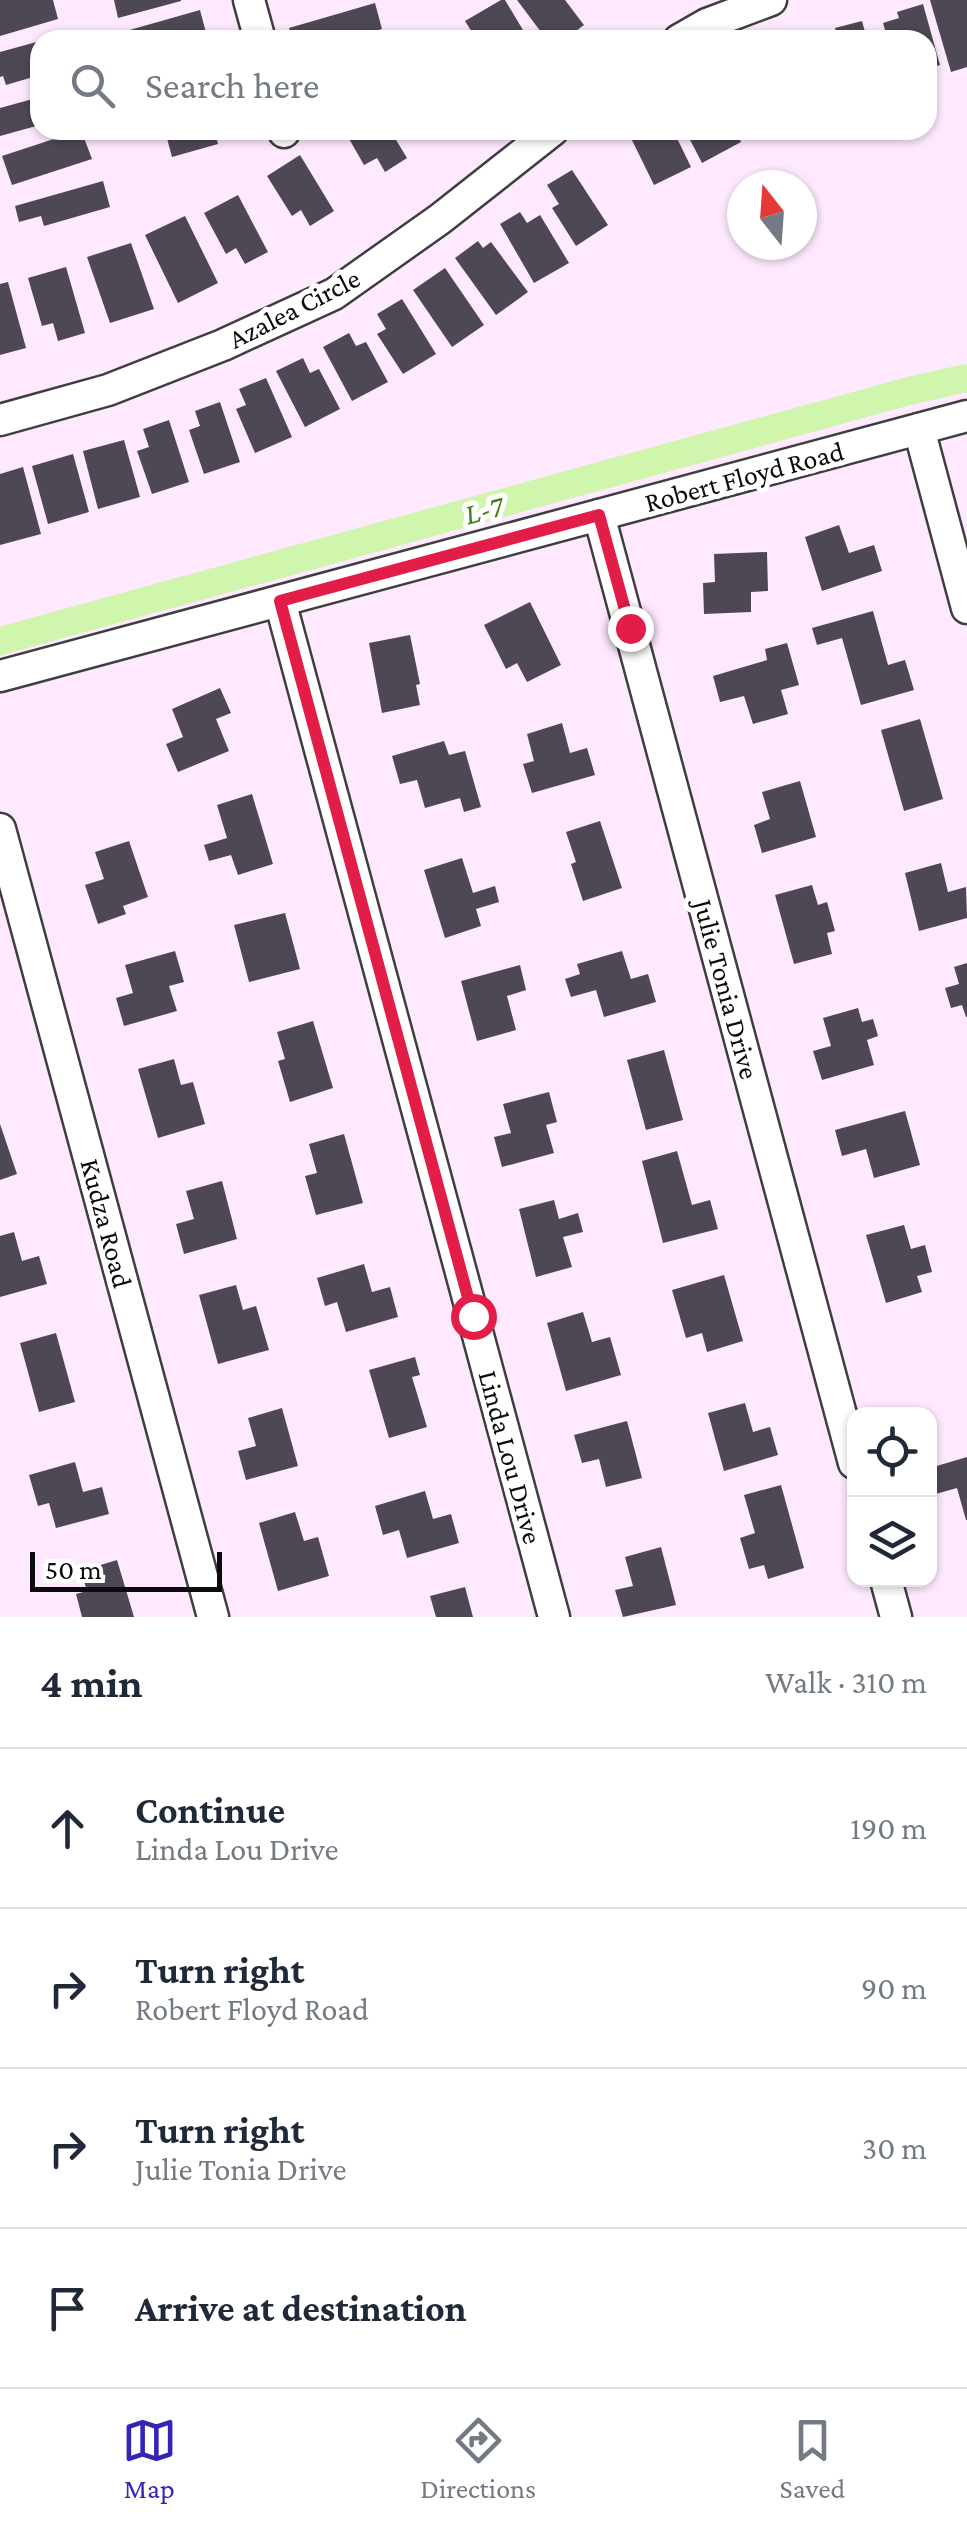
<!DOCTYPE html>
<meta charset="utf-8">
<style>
:root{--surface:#fff;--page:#f2f2f3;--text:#1f2937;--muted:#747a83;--line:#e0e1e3;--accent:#3424ba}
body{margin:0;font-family:"Crimson Pro",serif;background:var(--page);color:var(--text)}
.controls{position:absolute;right:30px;bottom:30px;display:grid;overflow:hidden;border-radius:20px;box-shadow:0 2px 8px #0004}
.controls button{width:90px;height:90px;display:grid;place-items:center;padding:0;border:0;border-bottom:2px solid var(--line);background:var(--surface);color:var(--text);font:50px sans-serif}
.compass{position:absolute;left:727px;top:170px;width:90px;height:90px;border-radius:50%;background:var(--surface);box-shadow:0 2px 8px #0004;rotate:343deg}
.scale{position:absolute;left:30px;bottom:25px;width:192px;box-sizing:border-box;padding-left:10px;border:5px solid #0b0b0b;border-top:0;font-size:28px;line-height:35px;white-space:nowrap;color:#0b0b0b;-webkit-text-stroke:8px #fff;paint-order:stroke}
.stop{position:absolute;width:30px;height:30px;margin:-22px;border:8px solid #e11d48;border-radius:50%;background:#fff}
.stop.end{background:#e11d48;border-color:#fff;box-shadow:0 2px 10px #0008}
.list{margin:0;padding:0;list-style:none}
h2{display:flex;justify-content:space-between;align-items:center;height:130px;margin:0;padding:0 40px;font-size:42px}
h2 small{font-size:32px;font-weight:400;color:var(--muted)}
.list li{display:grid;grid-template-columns:65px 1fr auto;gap:30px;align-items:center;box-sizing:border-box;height:160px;padding:0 40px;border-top:2px solid var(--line)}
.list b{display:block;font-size:38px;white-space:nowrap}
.list p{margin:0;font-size:32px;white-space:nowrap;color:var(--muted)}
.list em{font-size:32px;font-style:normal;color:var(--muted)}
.icon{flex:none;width:55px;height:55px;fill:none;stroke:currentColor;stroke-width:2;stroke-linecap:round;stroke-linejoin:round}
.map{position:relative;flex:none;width:967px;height:1617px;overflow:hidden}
.search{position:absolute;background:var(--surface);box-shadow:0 2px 8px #0004;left:30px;right:30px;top:30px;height:110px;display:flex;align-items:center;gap:25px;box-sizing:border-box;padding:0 35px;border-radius:30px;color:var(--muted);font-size:38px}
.sheet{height:770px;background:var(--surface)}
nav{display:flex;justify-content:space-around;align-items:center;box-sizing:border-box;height:140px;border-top:2px solid var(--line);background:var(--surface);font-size:28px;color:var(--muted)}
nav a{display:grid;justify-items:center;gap:5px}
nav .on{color:var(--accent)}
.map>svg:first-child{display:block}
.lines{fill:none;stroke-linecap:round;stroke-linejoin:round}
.canal{stroke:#d0f6ae;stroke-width:28}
.building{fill:#4e4854}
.street-casing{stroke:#3e3e3e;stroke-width:35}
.street{stroke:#fff;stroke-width:30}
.route{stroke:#e11d48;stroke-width:12}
.labels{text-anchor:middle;stroke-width:10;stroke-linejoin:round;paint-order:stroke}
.street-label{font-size:28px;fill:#0b0b0b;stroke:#fff}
.water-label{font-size:30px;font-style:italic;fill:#418015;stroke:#fff}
</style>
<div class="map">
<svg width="967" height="1617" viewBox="0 0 967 1617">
<rect width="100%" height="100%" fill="#fee9ff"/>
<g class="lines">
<polyline class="canal" points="0,641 909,391 967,378"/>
</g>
<g class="building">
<polygon points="0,0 53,0 58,19 0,36"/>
<polygon points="114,0 181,0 181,1 118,18"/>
<polygon points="501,0 505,0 529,40 477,40 465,21"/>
<polygon points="517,0 565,0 584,25 564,40 547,40"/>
<polygon points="930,0 967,0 967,67 951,72"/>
<polygon points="375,3 382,29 345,40 292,40 289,28"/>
<polygon points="923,4 940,65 927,69 927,40 888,40 883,23 899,18 897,12"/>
<polygon points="200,10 208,40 129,40 126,31"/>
<polygon points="862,21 867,39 877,36 878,40 838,40 835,28"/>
<polygon points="40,41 40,75 6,85 3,76 0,77 0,52"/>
<polygon points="40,97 40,125 0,136 0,108"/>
<polygon points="81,130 92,159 12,185 2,156"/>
<polygon points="168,130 234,130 234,131 216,136 218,144 172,157 165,131"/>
<polygon points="344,130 390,130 407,158 385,172 377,158 364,165"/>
<polygon points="627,130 673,130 691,167 654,185"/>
<polygon points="685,130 735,130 741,142 702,163"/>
<polygon points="300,155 334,211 310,226 301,210 292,216 267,176"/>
<polygon points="572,170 608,225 576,246 552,208 559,204 547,185"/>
<polygon points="103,181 110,207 44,226 41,216 19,222 15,206"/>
<polygon points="238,195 268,252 245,264 236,248 226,254 204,213"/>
<polygon points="520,212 527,223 540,215 569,263 534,283 500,224"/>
<polygon points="185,216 218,283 178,303 145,235"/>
<polygon points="478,241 483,248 491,242 528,292 496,315 455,258"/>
<polygon points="131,243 154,309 110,323 87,257"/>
<polygon points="66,267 85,333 58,341 53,323 42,326 28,278"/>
<polygon points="445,268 484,325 452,347 413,290"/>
<polygon points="8,282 26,348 0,355 0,284"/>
<polygon points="402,299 436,354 403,374 377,334 386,329 377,314"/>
<polygon points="349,333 356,346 366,342 388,382 352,401 323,347"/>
<polygon points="303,358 310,373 319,369 340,409 305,427 276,371"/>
<polygon points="266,378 292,437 255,453 236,409 246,405 239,389"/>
<polygon points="220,402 240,462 204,474 189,430 200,426 195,411"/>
<polygon points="169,420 189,482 152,494 137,451 149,447 143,429"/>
<polygon points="124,440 140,497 98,509 83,451"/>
<polygon points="73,454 89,512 48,524 32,466"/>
<polygon points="23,467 41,534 0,545 0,474"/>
<polygon points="839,525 849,553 874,545 882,571 822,591 805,537"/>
<polygon points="767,552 768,591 751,592 751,612 704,614 703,583 715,582 714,554"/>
<polygon points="530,602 561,665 527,682 517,663 506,669 484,625"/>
<polygon points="873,611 888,665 905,660 914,690 861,705 842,638 817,645 812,628"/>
<polygon points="410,635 420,684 416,685 420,705 382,713 369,643"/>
<polygon points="787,643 799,685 781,690 788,714 753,724 744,696 720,702 713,676 767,660 765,649"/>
<polygon points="220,688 231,713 216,719 229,751 178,772 166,744 183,737 172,709"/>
<polygon points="920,719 943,799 904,811 881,730"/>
<polygon points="562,723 570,753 587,748 595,775 532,793 523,764 534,761 527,734"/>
<polygon points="444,741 449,755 465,751 481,807 464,812 460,798 425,808 417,780 400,784 392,756"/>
<polygon points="800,781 816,837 762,853 754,825 770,819 762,792"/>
<polygon points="252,794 273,864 238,875 231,855 209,861 204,845 227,838 217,805"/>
<polygon points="600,821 622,888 583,901 571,864 576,862 566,832"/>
<polygon points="129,841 148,897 123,906 126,914 98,924 85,885 104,879 95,852"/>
<polygon points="462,858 473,893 495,886 499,902 476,909 481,926 445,938 424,870"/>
<polygon points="941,863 948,892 966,887 967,918 919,931 905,873"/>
<polygon points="812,885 818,905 827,902 835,931 827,933 832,954 794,964 775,895"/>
<polygon points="285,913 300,969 249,982 234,925"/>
<polygon points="175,951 184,982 169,986 177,1011 124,1026 116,998 133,993 125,965"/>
<polygon points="622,951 631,979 648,974 656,1002 604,1017 596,990 571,997 565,979 580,974 577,964"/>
<polygon points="967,963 967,1017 966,1017 962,1005 951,1008 945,988 959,984 954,967"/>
<polygon points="520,965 526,990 507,996 516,1030 477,1041 461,981"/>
<polygon points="858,1008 862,1022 873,1019 878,1036 867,1040 874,1065 822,1080 813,1051 831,1046 823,1018"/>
<polygon points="313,1021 333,1088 290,1102 278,1061 285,1059 277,1032"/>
<polygon points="664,1050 683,1120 646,1130 627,1060"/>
<polygon points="174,1059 181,1085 193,1082 205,1124 158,1138 138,1069"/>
<polygon points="549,1092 557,1122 546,1125 554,1153 502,1167 494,1137 511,1133 503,1104"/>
<polygon points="905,1111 920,1165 874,1178 866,1149 842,1156 835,1130"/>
<polygon points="0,1124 17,1174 0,1180"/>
<polygon points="344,1134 363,1203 316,1215 305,1176 317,1173 309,1144"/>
<polygon points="677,1151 692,1205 710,1200 718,1229 663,1243 642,1161"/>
<polygon points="222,1181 237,1239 184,1254 176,1224 194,1219 186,1191"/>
<polygon points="554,1200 559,1219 578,1213 583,1232 563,1237 572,1267 536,1277 519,1209"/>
<polygon points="904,1225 911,1249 925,1245 932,1272 917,1276 922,1292 886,1303 866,1235"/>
<polygon points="14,1232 22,1261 39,1256 47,1284 0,1297 0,1236"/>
<polygon points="364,1264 372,1292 390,1287 398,1317 346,1332 337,1302 325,1306 317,1278"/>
<polygon points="724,1275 743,1341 707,1352 702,1333 686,1338 672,1290"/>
<polygon points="236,1285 243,1310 256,1306 269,1350 218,1364 199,1295"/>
<polygon points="583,1312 592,1342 610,1337 621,1375 566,1391 547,1323"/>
<polygon points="56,1333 75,1402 39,1412 20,1343"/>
<polygon points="415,1357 420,1375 412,1377 427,1427 389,1438 369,1370"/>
<polygon points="745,1403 753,1432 770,1427 778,1455 724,1471 708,1413"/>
<polygon points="282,1408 298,1466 246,1480 238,1451 256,1446 248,1418"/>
<polygon points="627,1421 642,1478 606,1487 599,1459 582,1463 574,1435"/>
<polygon points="967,1457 967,1520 966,1520 957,1488 932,1495 930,1468"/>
<polygon points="75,1462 83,1492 102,1487 109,1514 56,1528 49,1503 38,1506 29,1475"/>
<polygon points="781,1485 804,1568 768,1579 764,1565 749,1569 740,1538 755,1533 744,1495"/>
<polygon points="425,1491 433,1519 451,1514 459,1543 407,1558 399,1530 383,1535 375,1506"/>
<polygon points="295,1512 304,1541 318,1537 329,1576 278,1591 259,1523"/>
<polygon points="661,1547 676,1605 623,1617 615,1590 633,1586 625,1557"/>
<polygon points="117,1560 134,1617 82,1617 76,1594 87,1591 81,1571"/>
<polygon points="465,1587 473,1617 436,1617 430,1596"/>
</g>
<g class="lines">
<g class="street-casing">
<g id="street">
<polyline points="249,0 260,40"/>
<polyline points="679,40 707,24 771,0"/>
<polyline points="284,130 284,132"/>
<polyline points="0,420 108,390 223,345 334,294 440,219 553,130"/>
<polyline points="919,429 967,608"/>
<polyline points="599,515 854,1463"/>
<polyline points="280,601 554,1617"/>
<polyline points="0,676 967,416"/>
<polyline points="0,829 213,1617"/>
<polyline points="886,1580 896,1617"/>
</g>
</g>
<use href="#street" class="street"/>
</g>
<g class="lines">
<polyline class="route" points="473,1316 280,601 599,515 630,628"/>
</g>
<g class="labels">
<g class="street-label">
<text transform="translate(294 308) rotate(-27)" y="10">Azalea Circle</text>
<text transform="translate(744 476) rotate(-15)" y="10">Robert Floyd Road</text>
<text transform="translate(727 989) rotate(75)" y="10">Julie Tonia Drive</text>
<text transform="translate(107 1223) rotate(75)" y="10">Kudza Road</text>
<text transform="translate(511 1457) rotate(75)" y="10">Linda Lou Drive</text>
</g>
<g class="water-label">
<text transform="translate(484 510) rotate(-15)" y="10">L-7</text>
</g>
</g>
</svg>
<div class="controls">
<button><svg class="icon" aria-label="locate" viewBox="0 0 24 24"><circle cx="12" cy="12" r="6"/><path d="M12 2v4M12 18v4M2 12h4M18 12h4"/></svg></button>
<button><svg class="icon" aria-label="layers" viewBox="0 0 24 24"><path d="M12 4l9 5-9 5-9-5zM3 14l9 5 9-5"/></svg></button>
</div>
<svg class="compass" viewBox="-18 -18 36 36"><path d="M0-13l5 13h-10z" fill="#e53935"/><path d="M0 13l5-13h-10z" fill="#747a83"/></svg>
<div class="scale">50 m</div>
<div class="stop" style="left:473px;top:1316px"></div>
<div class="stop end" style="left:630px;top:628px"></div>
<div class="search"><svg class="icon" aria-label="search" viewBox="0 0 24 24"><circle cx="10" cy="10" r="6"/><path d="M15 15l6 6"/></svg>Search here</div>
</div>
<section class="sheet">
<h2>4 min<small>Walk · 310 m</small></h2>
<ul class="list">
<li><svg class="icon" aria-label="ahead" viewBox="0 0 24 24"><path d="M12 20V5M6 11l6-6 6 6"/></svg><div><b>Continue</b><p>Linda Lou Drive</p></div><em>190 m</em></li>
<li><svg class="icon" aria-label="right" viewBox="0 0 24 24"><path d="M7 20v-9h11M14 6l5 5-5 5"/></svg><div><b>Turn right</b><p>Robert Floyd Road</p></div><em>90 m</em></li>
<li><svg class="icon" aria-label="right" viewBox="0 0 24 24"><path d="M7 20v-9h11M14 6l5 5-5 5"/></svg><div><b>Turn right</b><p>Julie Tonia Drive</p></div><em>30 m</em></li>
<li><svg class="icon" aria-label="arrive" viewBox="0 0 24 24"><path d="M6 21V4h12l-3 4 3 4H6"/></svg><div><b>Arrive at destination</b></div></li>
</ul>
</section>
<nav>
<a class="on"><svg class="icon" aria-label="map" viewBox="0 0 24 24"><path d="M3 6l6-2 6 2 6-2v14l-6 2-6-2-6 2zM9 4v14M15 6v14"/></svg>Map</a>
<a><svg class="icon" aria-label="directions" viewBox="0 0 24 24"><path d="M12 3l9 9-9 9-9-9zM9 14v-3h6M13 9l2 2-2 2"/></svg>Directions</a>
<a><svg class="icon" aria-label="saved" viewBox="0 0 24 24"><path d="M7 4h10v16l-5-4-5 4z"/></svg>Saved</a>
</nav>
